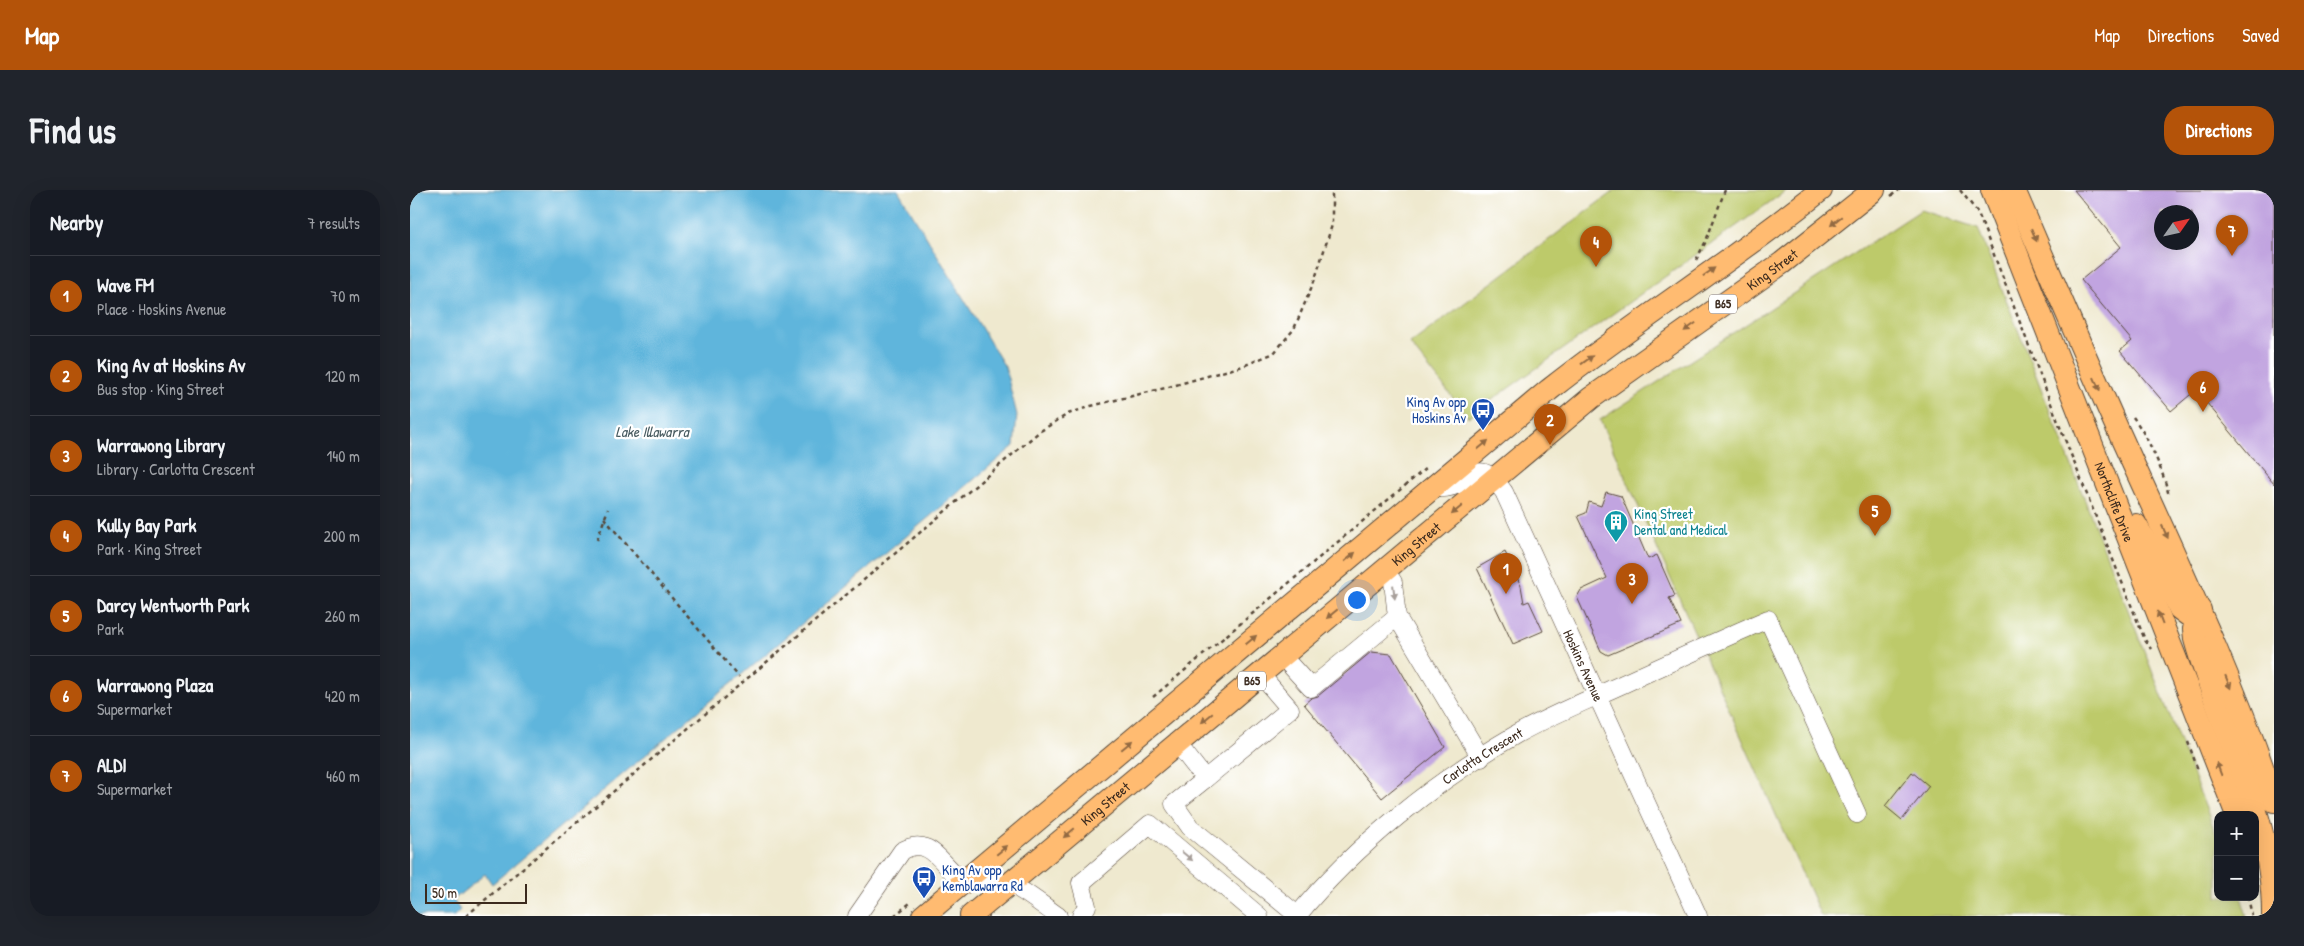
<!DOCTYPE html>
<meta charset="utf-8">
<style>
:root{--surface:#171b24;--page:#20242c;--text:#f1f3f6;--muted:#9ea1a6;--line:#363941;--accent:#b45309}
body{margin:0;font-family:"Patrick Hand",sans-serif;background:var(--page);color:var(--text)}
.controls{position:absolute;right:15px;bottom:15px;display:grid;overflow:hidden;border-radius:10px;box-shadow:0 5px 20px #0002}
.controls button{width:45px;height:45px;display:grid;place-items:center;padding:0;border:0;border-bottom:1px solid var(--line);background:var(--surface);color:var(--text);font:25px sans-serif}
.compass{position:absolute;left:1744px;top:15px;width:45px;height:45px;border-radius:50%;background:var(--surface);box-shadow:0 5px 20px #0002;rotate:56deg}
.scale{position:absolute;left:15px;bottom:12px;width:102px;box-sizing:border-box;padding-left:5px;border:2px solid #3b2a1e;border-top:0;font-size:14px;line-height:18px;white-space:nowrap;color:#3b2a1e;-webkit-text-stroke:4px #fff;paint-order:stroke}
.you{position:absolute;left:946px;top:409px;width:18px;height:18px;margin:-12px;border:4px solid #fff;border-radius:50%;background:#1a73e8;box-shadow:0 0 0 8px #1a73e833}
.badge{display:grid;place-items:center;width:32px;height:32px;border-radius:50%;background:var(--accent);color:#fff;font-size:16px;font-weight:700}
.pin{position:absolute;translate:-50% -41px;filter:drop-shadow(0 1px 2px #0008)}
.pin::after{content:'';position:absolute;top:26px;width:18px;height:15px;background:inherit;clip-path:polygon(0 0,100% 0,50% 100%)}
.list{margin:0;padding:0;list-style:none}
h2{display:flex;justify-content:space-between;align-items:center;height:65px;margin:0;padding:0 20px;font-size:21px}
h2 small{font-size:16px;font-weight:400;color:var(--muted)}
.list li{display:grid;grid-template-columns:32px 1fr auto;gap:15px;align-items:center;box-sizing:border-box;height:80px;padding:0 20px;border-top:1px solid var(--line)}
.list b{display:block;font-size:19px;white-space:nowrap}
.list p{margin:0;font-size:16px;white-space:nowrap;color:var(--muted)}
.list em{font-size:16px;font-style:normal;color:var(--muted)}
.map{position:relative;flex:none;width:1864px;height:726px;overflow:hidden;border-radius:20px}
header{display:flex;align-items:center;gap:30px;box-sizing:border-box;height:70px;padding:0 25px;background:var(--accent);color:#fff}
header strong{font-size:24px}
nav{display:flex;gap:28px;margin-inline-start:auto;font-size:18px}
.intro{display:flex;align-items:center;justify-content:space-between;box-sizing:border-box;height:120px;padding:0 30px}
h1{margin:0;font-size:35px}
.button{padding:12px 22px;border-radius:20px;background:var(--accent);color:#fff;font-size:18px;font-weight:700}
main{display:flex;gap:30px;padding:0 30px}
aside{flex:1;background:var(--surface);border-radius:20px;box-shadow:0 5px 20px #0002}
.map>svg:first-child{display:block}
.green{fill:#bdca6b;stroke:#7c7a44}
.water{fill:#5fb5dc;stroke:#4d707d}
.building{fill:#c1a4e0;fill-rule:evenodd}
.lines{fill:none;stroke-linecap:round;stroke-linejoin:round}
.minor-casing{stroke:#564739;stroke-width:19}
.major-casing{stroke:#564739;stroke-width:24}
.path{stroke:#564739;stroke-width:2.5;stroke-dasharray:4 4;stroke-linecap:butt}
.minor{stroke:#fff;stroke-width:18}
.major{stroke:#ffbb71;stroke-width:22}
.oneway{fill:#936b43}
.oneway2{fill:#a79f9a}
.labels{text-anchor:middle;stroke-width:4.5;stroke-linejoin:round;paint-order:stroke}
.shield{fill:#fff;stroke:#766a62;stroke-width:1}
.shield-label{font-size:12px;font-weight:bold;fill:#3b2a1e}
.street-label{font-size:14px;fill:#3b2a1e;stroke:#fff}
.transit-label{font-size:14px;fill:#164399;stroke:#fff;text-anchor:end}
.culture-label{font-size:14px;fill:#0d838f;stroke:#fff;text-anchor:start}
.water-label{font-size:15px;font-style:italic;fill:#485b60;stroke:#fff}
</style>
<header>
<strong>Map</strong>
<nav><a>Map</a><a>Directions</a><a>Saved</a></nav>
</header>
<div class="intro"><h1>Find us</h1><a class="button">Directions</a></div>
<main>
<aside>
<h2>Nearby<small>7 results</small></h2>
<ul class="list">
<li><span class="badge">1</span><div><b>Wave FM</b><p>Place · Hoskins Avenue</p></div><em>70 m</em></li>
<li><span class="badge">2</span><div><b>King Av at Hoskins Av</b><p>Bus stop · King Street</p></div><em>120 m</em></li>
<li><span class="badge">3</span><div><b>Warrawong Library</b><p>Library · Carlotta Crescent</p></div><em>140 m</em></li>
<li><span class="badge">4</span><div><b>Kully Bay Park</b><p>Park · King Street</p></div><em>200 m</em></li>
<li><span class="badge">5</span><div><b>Darcy Wentworth Park</b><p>Park</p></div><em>260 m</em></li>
<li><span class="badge">6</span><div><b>Warrawong Plaza</b><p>Supermarket</p></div><em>420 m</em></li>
<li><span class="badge">7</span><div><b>ALDI</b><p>Supermarket</p></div><em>460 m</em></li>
</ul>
</aside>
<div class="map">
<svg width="1864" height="726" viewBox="0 0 1864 726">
<rect width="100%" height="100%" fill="#fff"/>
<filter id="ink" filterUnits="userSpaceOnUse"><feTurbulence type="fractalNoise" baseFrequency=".02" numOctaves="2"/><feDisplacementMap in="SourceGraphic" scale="10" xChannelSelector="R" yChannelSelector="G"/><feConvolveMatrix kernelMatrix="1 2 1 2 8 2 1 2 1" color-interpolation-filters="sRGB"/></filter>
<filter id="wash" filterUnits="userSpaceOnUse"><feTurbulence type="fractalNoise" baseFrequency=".0096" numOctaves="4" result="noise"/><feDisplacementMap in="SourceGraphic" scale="20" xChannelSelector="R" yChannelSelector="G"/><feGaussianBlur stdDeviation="1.12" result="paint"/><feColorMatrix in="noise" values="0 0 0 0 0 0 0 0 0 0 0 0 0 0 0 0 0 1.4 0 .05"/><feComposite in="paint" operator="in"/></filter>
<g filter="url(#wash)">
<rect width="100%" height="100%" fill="#efe9cf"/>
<g class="green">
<polygon points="1205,0 1377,0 1058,227 1000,154"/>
<polygon points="1511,20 1568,38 1808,649 1808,707 1831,707 1837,726 1411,726 1190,230"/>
</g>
<polygon class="water" points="0,0 488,0 595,177 607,225 604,256 82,694 75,684 43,710 50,720 44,726 0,726"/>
<g id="blocks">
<g class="building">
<path d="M1664,0H1864V294L1786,200L1761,221L1710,161L1722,151L1671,90L1711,57ZM1752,22H1782V52H1752Z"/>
<polygon points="1196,302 1211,306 1238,369 1247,365 1265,406 1259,408 1271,434 1198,465 1191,461 1167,407 1171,400 1197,388 1168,326 1176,323 1179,312 1191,316"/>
<polygon points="1095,362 1111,396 1114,413 1119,411 1133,441 1103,454 1067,378"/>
<polygon points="961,462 981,464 1035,557 972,608 894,514 901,508 908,506"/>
<polygon points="1502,582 1519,596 1492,630 1475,616"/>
</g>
</g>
</g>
<g filter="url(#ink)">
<use href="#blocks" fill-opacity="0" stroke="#564739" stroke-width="1"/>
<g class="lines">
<g class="minor-casing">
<g id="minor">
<path id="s1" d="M1022,298C1031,298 1038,299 1046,295C1052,292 1057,286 1063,284C1078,277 1086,292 1094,302L1288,726"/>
<polyline points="975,380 983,392 987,427"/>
<polyline points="872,466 901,498 987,427 1071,568"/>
<polyline points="767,553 795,589 764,614 780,637 887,725"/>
<polyline points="795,589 880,519 850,484"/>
<path d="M447,726L492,661C524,642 535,685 556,691C570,695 586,690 599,694C612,698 636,718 648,726"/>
<polyline points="671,726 677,716 671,693 740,634 849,726"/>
<path id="s2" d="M887,726C945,655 1027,590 1107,544C1141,525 1178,510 1213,494C1261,472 1309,450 1358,429L1447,624"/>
</g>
</g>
<g class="major-casing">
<g id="major">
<path id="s3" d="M1582,0L1827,625"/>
<path d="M1604,0C1640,83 1675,167 1712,249C1766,369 1823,487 1864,611"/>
<polyline points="1726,335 1749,374 1770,419 1797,439"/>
<path d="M1790,420L1784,439L1785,449C1810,541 1864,628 1863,726"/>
<path d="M513,726L1139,200C1227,130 1323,71 1411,0"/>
<path id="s4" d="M561,726L1181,208L1372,73L1464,0"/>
</g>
</g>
<g class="path">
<polyline points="1550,0 1568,23 1650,237 1735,450 1741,459"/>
<polyline points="1481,6 1489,0"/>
<polyline points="1286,70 1296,51 1315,0"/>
<path d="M1723,227C1739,249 1753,280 1759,306"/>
<polyline points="194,328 329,487"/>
<polyline points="187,350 198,319"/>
<polyline points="743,507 1016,278"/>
<polyline points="1778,552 1788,580"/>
<polyline points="1838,707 1842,726"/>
<polyline points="56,726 629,242 658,224 681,216 755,198 833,176 864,163 884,139 905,89 922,35 922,0"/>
<polyline points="484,726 500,713"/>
</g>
<use href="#minor" class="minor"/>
<use href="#major" class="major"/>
</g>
<defs><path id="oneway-solid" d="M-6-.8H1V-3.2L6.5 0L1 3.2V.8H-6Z" transform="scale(1.25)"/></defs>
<g class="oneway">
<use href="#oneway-solid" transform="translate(1426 31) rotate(140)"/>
<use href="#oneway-solid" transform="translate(1624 45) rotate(67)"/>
<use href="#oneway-solid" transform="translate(1299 82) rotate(-35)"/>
<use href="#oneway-solid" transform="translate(1280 137) rotate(145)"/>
<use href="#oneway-solid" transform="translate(1177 170) rotate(-36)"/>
<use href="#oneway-solid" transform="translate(1687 194) rotate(66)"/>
<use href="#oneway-solid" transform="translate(1073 255) rotate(-40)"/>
<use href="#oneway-solid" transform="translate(1047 320) rotate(140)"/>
<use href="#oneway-solid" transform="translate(1755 342) rotate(65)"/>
<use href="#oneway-solid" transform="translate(940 367) rotate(-40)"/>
<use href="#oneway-solid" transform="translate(922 424) rotate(140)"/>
<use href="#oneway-solid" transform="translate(1750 428) rotate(-111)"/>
<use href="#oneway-solid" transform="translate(841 450) rotate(-40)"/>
<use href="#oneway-solid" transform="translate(1818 492) rotate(68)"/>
<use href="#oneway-solid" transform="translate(797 528) rotate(140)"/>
<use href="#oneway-solid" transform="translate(717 555) rotate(-40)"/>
<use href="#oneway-solid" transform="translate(1809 579) rotate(-111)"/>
<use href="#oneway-solid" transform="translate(659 643) rotate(140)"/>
<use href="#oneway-solid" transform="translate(592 660) rotate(-40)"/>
</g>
<g class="oneway2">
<use href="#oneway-solid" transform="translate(984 402) rotate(83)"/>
<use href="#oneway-solid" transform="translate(777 666) rotate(40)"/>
</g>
</g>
<defs>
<g id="bus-pin" transform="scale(1.25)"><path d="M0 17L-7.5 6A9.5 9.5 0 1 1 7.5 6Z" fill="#1a4fb4" stroke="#fff"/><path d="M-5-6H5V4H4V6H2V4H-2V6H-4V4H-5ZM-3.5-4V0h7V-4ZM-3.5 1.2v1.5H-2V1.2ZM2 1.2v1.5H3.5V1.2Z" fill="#fff"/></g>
<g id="building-pin" transform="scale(1.25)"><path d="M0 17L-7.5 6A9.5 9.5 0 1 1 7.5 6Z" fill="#0f9aa8" stroke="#fff"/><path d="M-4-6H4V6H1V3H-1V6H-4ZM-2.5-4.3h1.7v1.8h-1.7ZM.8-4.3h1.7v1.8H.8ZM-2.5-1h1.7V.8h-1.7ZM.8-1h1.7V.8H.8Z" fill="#fff"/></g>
</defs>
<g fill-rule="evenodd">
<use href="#bus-pin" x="1073" y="220"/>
<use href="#building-pin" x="1206" y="332"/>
<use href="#bus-pin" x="514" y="688"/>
</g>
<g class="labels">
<g class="shield">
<rect x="1299" y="104.5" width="28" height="19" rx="4"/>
<rect x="828" y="481.5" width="28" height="19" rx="4"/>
</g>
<g class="shield-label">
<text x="1313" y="118">B65</text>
<text x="842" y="495">B65</text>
</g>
<g class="street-label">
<text dy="5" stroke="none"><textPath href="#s4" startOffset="1030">King Street</textPath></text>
<text dy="5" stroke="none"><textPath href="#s3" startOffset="335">Northcliffe Drive</textPath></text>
<text dy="5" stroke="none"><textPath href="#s4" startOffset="580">King Street</textPath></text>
<text dy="5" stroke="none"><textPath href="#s1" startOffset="275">Hoskins Avenue</textPath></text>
<text dy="5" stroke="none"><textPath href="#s2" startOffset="246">Carlotta Crescent</textPath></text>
<text dy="5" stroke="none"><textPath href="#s4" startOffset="175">King Street</textPath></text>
</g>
<g class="transit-label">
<text x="1056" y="217">King Av opp<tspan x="1056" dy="16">Hoskins Av</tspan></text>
<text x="532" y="685" text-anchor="start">King Av opp<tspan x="532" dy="16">Kemblawarra Rd</tspan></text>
</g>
<g class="culture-label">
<text x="1224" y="329">King Street<tspan x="1224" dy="16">Dental and Medical</tspan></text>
</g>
<g class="water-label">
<text x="242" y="247">Lake Illawarra</text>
</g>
</g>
</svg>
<div class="controls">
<button>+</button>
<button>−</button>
</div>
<svg class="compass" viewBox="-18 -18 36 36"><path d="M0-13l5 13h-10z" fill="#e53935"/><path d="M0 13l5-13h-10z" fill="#9ea1a6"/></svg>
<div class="scale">50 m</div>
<div class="you"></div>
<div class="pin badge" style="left:1096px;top:404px">1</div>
<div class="pin badge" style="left:1140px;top:255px">2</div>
<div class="pin badge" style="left:1222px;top:414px">3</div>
<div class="pin badge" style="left:1186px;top:77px">4</div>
<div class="pin badge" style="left:1465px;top:346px">5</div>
<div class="pin badge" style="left:1793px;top:222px">6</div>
<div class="pin badge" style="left:1822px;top:66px">7</div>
</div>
</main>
